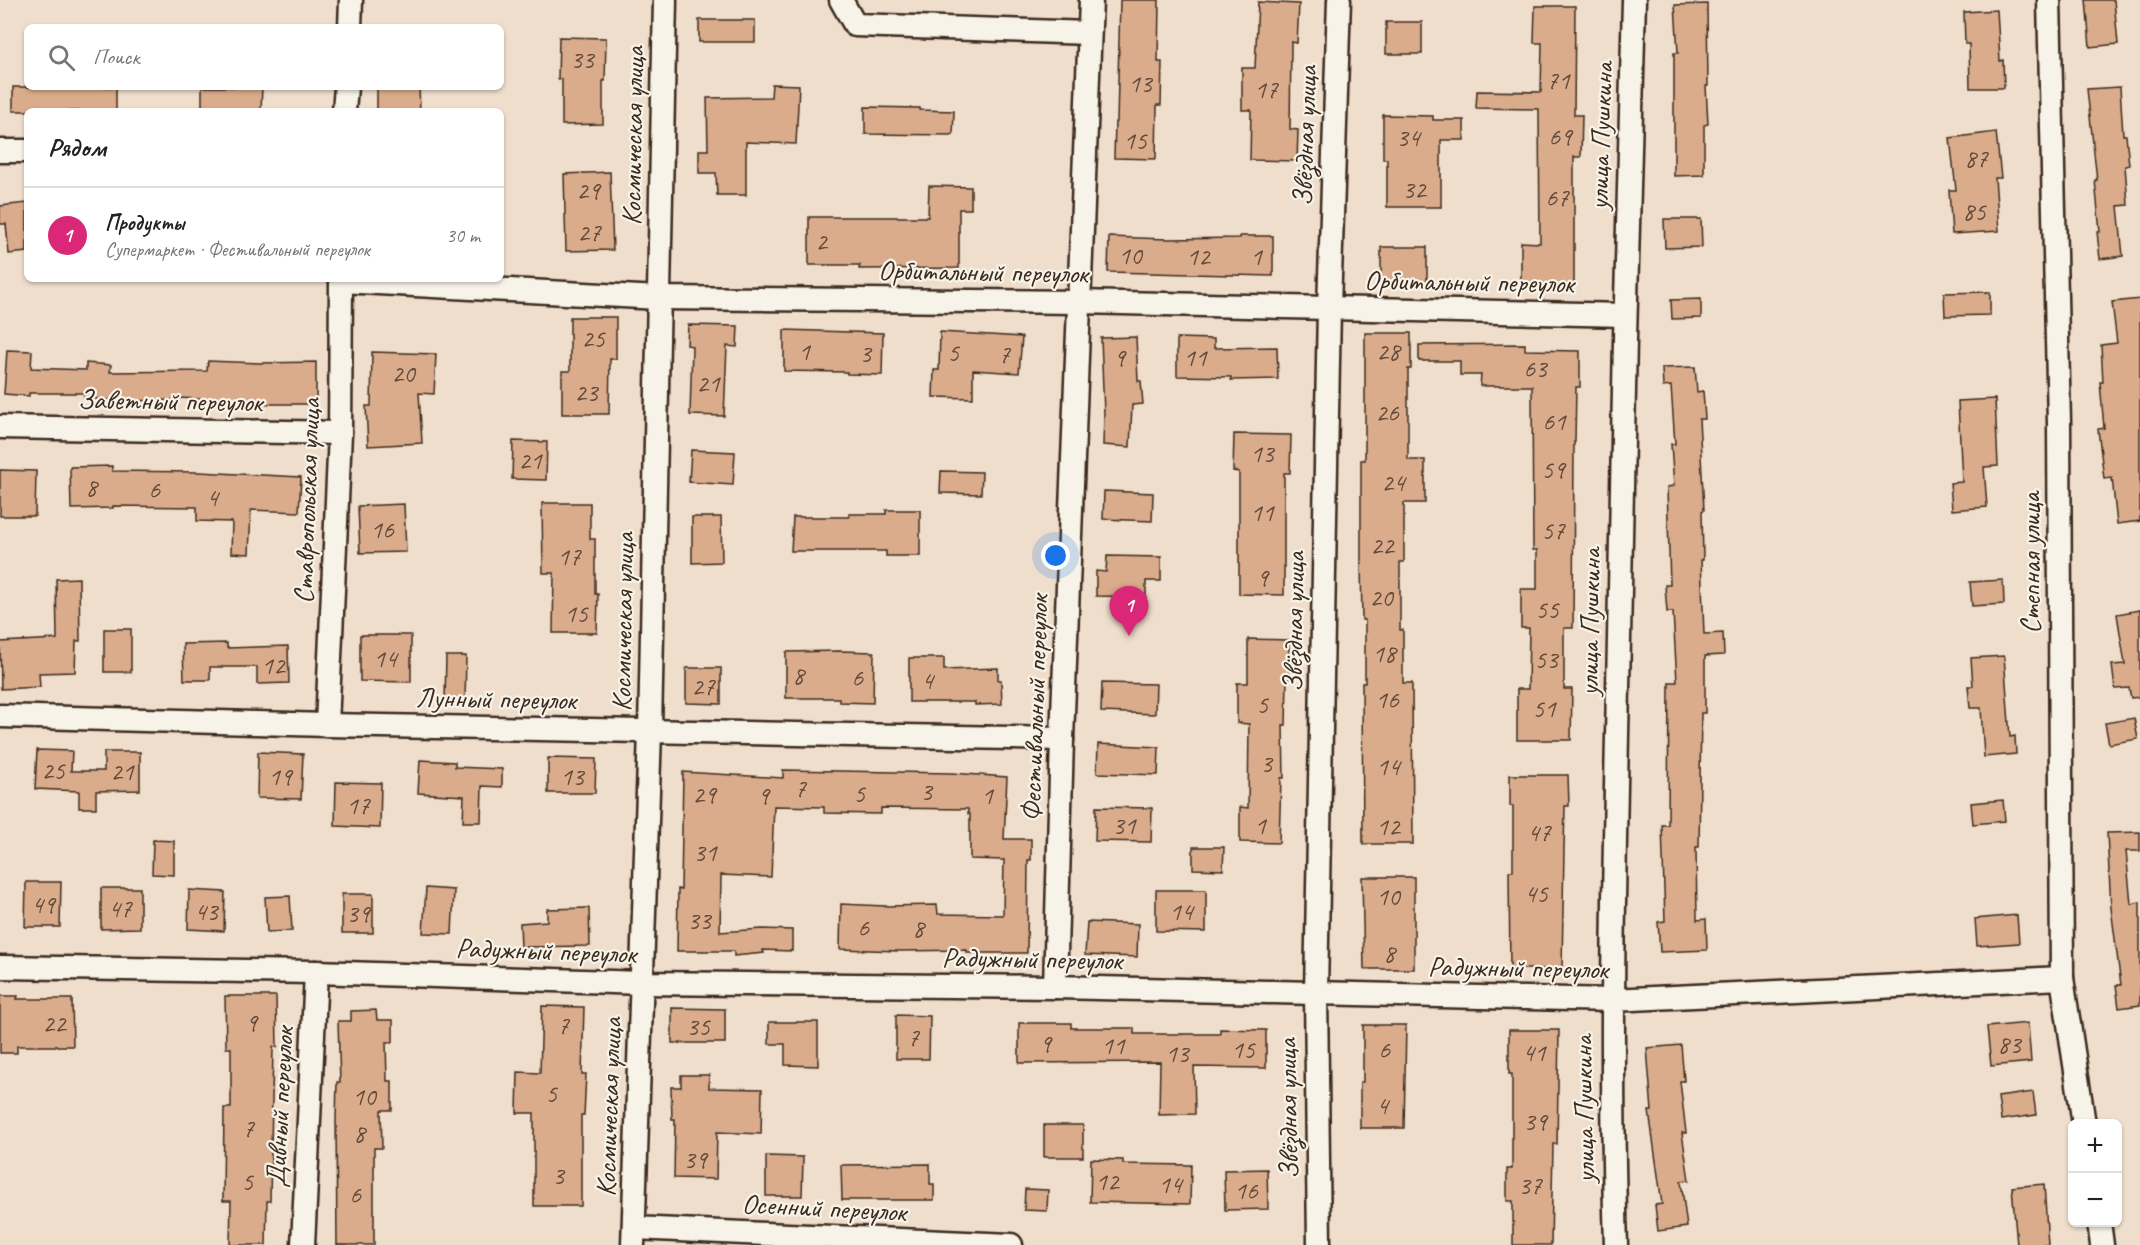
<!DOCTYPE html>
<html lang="ru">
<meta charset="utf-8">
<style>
:root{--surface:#fff;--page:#f6f6f6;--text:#222;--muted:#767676;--line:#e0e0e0;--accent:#db2777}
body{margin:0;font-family:Caveat,sans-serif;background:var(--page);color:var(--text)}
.controls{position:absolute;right:18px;bottom:18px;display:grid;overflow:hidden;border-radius:9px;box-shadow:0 2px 4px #0004}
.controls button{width:54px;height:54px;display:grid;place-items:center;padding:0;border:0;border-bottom:2px solid var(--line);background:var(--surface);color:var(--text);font:30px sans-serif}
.you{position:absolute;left:1056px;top:556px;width:21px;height:21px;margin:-15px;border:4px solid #fff;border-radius:50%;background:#1a73e8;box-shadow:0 0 0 9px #1a73e833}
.badge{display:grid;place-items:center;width:39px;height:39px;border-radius:50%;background:var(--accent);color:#fff;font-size:20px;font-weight:700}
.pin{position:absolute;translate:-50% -50px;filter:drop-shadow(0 2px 3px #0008)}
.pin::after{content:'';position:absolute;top:32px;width:21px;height:18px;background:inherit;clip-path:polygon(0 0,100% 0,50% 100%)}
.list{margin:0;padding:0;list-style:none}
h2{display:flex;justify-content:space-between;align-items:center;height:78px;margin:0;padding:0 24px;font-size:26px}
h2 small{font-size:20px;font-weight:400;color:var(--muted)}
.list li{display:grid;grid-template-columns:39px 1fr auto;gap:18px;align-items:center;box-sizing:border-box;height:96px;padding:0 24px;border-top:2px solid var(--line)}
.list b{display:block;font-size:22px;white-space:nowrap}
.list p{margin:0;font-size:20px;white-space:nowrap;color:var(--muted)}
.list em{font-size:20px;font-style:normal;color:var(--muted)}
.icon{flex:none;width:33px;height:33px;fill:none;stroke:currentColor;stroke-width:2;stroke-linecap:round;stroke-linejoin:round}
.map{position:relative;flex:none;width:2140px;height:1245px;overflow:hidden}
.search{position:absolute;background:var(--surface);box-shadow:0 2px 4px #0004;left:24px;top:24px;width:480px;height:66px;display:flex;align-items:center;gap:15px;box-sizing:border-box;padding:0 21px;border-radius:9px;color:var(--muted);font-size:22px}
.panel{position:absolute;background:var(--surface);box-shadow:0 2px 4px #0004;left:24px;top:108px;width:480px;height:174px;border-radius:9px}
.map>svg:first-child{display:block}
.building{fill:#dbac8c;stroke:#3b2a1e;stroke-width:1.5}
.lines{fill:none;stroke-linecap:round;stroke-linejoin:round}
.minor-casing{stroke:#3b2a1e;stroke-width:27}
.minor{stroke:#f7f3e8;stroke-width:22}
.labels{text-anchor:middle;stroke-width:4.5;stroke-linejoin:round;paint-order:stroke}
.number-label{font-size:26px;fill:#634a3a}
.street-label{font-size:28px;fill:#3b2a1e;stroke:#f7f3e8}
</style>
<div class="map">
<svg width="2140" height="1245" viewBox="0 0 2140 1245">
<rect width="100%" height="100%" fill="#efdecc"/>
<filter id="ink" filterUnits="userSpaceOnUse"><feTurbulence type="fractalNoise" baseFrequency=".0167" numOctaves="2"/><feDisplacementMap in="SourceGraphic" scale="12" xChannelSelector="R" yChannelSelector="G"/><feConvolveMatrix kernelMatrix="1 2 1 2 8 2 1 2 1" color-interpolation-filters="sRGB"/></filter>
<g filter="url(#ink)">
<g class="building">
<polygon points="1120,0 1159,0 1158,62 1162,62 1161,105 1157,105 1156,159 1114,158 1115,122 1117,122"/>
<polygon points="2086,0 2114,0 2118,44 2090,47"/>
<polygon points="1258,2 1299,4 1297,43 1291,42 1290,129 1298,130 1297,161 1250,160 1251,110 1242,110 1242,68 1255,68"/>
<polygon points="1707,4 1708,86 1706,86 1708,124 1704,125 1704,175 1674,176 1674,53 1678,53 1675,5"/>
<polygon points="1535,6 1575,6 1574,115 1582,115 1581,157 1574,157 1574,286 1521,285 1521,242 1540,243 1539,109 1476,108 1477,91 1541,92 1542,43 1534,43"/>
<polygon points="1997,10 2000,61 2003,60 2004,88 1970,88 1969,44 1965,44 1964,12"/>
<rect x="699" y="20" width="56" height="22"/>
<rect x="1386" y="22" width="36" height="32"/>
<polygon points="559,37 606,38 605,81 603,81 603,124 562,125 562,79 558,79"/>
<polygon points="772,84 799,85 796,144 746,142 746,195 717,195 716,173 699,173 699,150 708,150 707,98 771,97"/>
<rect x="13" y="87" width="103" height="24"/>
<polygon points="202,87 262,87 261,111 202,111"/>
<polygon points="377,87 419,87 420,111 377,111"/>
<polygon points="2120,87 2123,135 2126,135 2129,165 2125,166 2128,205 2118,206 2123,256 2100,259 2097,232 2100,232 2095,180 2097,180 2087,89"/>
<polygon points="865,107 920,108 920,110 954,111 953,135 865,134"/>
<polygon points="1383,115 1433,116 1433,120 1464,120 1464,140 1441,140 1441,207 1387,207 1387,159 1383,159"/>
<polygon points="1996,132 2001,178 1995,178 1999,231 1952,234 1949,190 1956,190 1950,138"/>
<polygon points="610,172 613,250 566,251 564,174"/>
<polygon points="929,186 971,187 971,209 959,209 959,268 859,269 860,265 809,265 809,217 928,217"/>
<polygon points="27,203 27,252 9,254 6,224 0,224 0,206"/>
<polygon points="1664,219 1701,219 1702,247 1665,248"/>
<polygon points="1240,236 1273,236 1273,276 1108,272 1109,237 1168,239 1240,238"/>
<rect x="1381" y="247" width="46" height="36"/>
<polygon points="1990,292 1990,315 1945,316 1944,293"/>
<polygon points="1701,299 1701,318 1672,319 1671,300"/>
<polygon points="2140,299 2140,521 2117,524 2112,478 2104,479 2098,429 2104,428 2100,382 2103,382 2101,345 2117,343 2112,302"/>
<polygon points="570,317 616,317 616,359 610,359 609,414 562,414 562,371 570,371"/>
<polygon points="688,325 738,326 737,347 727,346 724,416 690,415 692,346 687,345"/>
<polygon points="784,330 883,333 882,375 847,374 847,372 784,371"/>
<polygon points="940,332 1022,337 1019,373 973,370 973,398 933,397 934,370 939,370"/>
<polygon points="1365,333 1411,333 1411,369 1408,369 1408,460 1425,460 1425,503 1404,503 1404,562 1400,562 1400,630 1403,630 1403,683 1412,683 1413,844 1363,844 1362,683 1365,683 1365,620 1362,620 1361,562 1361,460 1365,460"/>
<polygon points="1136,337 1138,381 1141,381 1143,404 1132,405 1130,447 1103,445 1104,414 1101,338"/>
<polygon points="1177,338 1214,339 1214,348 1277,347 1278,379 1231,380 1231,377 1177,376"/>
<polygon points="1525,344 1525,350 1580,351 1580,387 1576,387 1575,442 1574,442 1573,628 1564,628 1564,689 1572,689 1571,740 1517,740 1517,689 1528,689 1529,628 1521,628 1521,589 1537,589 1537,550 1533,550 1532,386 1480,386 1481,375 1460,375 1460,361 1419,361 1419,345"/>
<polygon points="7,350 32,351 31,368 86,370 86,363 111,365 110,372 207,371 208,361 260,363 316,362 316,404 260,404 260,402 179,398 179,400 122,401 84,398 84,393 29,393 29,396 4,394"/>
<polygon points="372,352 436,354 434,394 419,393 422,443 368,446 366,406 371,406"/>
<polygon points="1695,367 1697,392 1703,391 1705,419 1699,419 1704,510 1702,511 1703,560 1701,560 1704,634 1723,633 1724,655 1705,656 1705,713 1701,713 1699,847 1696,847 1697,920 1706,919 1707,950 1660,952 1658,922 1665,921 1662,825 1668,825 1669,682 1677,682 1673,612 1667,612 1665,585 1670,585 1667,487 1674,486 1671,444 1675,444 1671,386 1663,387 1662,368"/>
<polygon points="1995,399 1998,466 1984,467 1987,507 1952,510 1950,483 1962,482 1958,401"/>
<polygon points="1234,434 1291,435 1290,473 1284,473 1284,595 1239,594 1239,472 1233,471"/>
<polygon points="513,441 547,442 546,480 512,479"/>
<polygon points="691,450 735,452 733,485 689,482"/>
<polygon points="112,466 112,471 199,472 301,477 299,512 251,510 249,554 231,553 232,522 197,521 197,507 113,506 113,508 71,509 70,467"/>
<polygon points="0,470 36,471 35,516 0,516"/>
<polygon points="941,471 982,472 981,494 940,493"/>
<polygon points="1104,491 1153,493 1152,521 1103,519"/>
<polygon points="542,503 590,503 590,539 595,539 595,594 598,594 597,633 553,633 554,573 543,573"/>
<polygon points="404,504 406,552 360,553 358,506"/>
<polygon points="886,510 920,510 920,556 886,556 886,551 791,551 793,517 849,517 849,514 886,514"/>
<polygon points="692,517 721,517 722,562 692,563"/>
<polygon points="1107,556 1161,557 1161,581 1146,581 1146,597 1096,596 1096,571 1106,572"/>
<polygon points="79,578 80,641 76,641 75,672 39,673 40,687 1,689 0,642 57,639 56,579"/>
<polygon points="2003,580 2004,604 1972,606 1970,582"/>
<polygon points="2140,610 2140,697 2131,698 2129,688 2115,689 2112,665 2125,664 2117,614"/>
<rect x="104" y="629" width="27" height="43"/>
<polygon points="360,635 411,635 411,682 360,681"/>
<polygon points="1248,639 1289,640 1289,679 1287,679 1286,725 1283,725 1284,778 1281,778 1279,843 1240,842 1240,807 1248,808 1249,724 1237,723 1237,683 1248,683"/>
<polygon points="227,643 227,648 288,646 289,683 257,684 257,667 210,667 210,680 184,680 183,644"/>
<polygon points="840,651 874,652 873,703 839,702 839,698 786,698 786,652"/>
<polygon points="446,656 466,656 465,702 445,701"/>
<polygon points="2004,656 2010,737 2015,736 2016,754 1984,757 1981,708 1970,708 1968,686 1973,686 1971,658"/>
<polygon points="909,658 944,658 944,670 998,668 998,680 1001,680 1002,704 975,705 975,702 909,702"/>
<polygon points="686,668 721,668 721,704 686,703"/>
<polygon points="1102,683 1156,684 1155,714 1101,712"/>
<polygon points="2134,718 2138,739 2109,744 2105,723"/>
<polygon points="1098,744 1159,747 1158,775 1097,773"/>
<polygon points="37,750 72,751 71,771 104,771 104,752 140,752 140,790 96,791 96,808 79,808 79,791 35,789"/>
<polygon points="258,752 303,754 301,799 257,798"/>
<polygon points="548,758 596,759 595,793 548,793"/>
<polygon points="420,760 455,762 455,767 502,769 502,787 482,786 481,822 463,822 464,796 418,793"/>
<polygon points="783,770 951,773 1007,777 1004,839 1031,839 1031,860 1028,860 1027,953 967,953 967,950 899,951 840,949 841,904 885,906 937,905 938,914 1003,915 1004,860 970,859 970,814 968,814 968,809 881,808 881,814 824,813 824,807 774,806 771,877 721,875 720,932 762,929 792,930 792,951 763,950 764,953 734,956 734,951 677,951 678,889 681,890 683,772 783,778"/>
<polygon points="1510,775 1568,775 1569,806 1565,806 1564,848 1562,969 1510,969 1509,871 1513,871 1513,806 1510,806"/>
<polygon points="336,782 381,783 380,828 335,826"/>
<polygon points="2003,800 2005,821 1973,824 1971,803"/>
<polygon points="1096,807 1152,808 1151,842 1095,841"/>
<polygon points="2140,832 2140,851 2126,851 2131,904 2140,902 2140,1005 2119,1008 2116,985 2121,985 2111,908 2107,833"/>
<polygon points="153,840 174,841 174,875 152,874"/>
<polygon points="1193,847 1224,847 1223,870 1193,869"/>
<polygon points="1362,877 1414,877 1414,969 1364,969"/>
<polygon points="26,882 61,882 60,927 25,927"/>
<polygon points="101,888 140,888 140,928 101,929"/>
<polygon points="426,888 454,890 452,934 423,933"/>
<polygon points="189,890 225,892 224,931 188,929"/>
<polygon points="1156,890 1206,890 1206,932 1156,931"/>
<rect x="342" y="894" width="31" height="39"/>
<polygon points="290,896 292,931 267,932 265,897"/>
<polygon points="589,908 590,946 521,947 520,923 547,921 547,909"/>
<polygon points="2017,915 2019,943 1977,946 1975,919"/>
<polygon points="1087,922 1138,924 1137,957 1085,955"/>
<polygon points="0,996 18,996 17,999 72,999 73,1046 17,1046 17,1053 0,1053"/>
<polygon points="225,996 276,996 277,1047 273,1047 270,1201 267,1201 266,1245 230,1245 231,1201 223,1201 224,1108 231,1108 231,1048 226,1048"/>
<polygon points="542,1006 584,1007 582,1074 586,1074 584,1115 581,1115 581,1206 534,1206 534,1113 517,1113 518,1072 540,1073"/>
<polygon points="672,1008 725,1009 725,1043 672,1043"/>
<polygon points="376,1010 377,1020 393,1020 393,1042 386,1042 387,1081 392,1081 392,1110 381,1110 382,1148 374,1148 374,1245 337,1245 336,1119 337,1082 340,1082 338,1021 351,1021 351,1011"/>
<polygon points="896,1015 930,1016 929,1059 896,1059"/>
<polygon points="769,1022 818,1022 818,1066 785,1065 785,1044 769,1044"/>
<polygon points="1019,1023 1071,1023 1071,1028 1134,1028 1134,1034 1220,1034 1220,1029 1266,1030 1266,1068 1194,1067 1195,1114 1159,1115 1160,1062 1019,1063"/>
<polygon points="2028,1023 2031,1062 1991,1066 1987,1027"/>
<polygon points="1363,1025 1406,1025 1404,1128 1360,1128 1360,1082 1363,1082"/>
<polygon points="1509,1030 1559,1030 1557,1144 1553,1144 1551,1245 1513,1245 1513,1201 1507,1201 1507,1169 1512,1169 1512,1074 1509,1074"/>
<polygon points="1681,1045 1684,1081 1680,1081 1686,1133 1682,1133 1689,1180 1681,1181 1687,1227 1658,1231 1655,1205 1662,1204 1649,1111 1652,1111 1647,1048"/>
<polygon points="681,1075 709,1075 709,1088 762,1089 761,1134 717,1132 716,1179 674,1178 675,1119 672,1119 671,1087 681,1087"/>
<polygon points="2033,1092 2036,1115 2001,1120 1998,1097"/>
<rect x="1044" y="1125" width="39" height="32"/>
<polygon points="766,1156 803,1157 802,1196 766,1196"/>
<polygon points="1091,1159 1123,1160 1123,1164 1191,1165 1190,1204 1090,1202"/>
<polygon points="930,1164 930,1184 934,1184 934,1200 842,1200 841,1165"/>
<polygon points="1267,1169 1268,1209 1225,1210 1224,1170"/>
<polygon points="2044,1184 2048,1245 2017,1245 2012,1187"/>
<polygon points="1025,1189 1048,1190 1047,1211 1024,1210"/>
</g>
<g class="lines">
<g class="minor-casing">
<g id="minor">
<polyline points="841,0 855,25 1089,33"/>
<polyline points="2049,0 2059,423 2062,978 2084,1124"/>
<polyline points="350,27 351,0"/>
<polyline points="344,111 346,87"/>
<polyline points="0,151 27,151"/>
<polyline points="341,281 659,298 1079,302 1625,315"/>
<polyline points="0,427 340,433"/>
<polyline points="0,716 327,725 1062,739"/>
<polyline points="327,725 340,433 341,279"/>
<polyline points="0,967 316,972 642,983 1055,987 1612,1000 2062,978"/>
<polyline points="1055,987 1062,739 1091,0"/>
<polyline points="2099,1222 2102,1245"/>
<polyline points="634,1228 1011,1245"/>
<polyline points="303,1245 316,972"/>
<polyline points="633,1245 650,731 665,0"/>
<polyline points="1319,1245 1316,993 1329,308 1339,0"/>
<path d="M1616,1245C1610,1059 1614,874 1618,688C1622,459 1627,229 1634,0"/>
</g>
</g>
<use href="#minor" class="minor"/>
</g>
</g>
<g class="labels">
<g class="number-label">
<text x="582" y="68">33</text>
<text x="1558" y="89">71</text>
<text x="1140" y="92">13</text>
<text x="1266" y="98">17</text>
<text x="1560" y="145">69</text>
<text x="1408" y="146">34</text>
<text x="1135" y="149">15</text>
<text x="1976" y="167">87</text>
<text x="1414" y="198">32</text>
<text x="588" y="199">29</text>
<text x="1557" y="206">67</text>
<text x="1974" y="220">85</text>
<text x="589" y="241">27</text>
<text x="821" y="250">2</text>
<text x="1130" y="264">10</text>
<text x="1198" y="265">12</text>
<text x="1256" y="265">1</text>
<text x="593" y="347">25</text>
<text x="804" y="360">1</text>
<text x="1388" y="360">28</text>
<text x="953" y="361">5</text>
<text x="865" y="362">3</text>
<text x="1004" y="363">7</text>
<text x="1119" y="366">9</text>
<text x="1195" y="366">11</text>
<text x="1535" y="377">63</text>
<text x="403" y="382">20</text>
<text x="708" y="392">21</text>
<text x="586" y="401">23</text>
<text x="1387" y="421">26</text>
<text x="1554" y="430">61</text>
<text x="1262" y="462">13</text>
<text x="530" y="469">21</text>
<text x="1553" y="478">59</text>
<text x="1393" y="491">24</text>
<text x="91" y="496">8</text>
<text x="154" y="498">6</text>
<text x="212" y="506">4</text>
<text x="1262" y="521">11</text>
<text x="382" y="538">16</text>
<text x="1553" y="539">57</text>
<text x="1382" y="554">22</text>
<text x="569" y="565">17</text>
<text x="1262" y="586">9</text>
<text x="1381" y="606">20</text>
<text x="1547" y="618">55</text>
<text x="576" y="622">15</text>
<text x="1384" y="662">18</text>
<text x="385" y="667">14</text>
<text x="1546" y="668">53</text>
<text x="273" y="674">12</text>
<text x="798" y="684">8</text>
<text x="857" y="686">6</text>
<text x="927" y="689">4</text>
<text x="703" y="695">27</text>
<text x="1387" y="708">16</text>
<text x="1262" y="713">5</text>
<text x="1544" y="717">51</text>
<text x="1266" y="772">3</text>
<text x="1388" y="775">14</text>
<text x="53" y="779">25</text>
<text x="122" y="780">21</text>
<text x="280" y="785">19</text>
<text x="572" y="785">13</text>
<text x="800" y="797">7</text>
<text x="926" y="800">3</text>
<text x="859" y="802">5</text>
<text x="704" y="803">29</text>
<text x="763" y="804">9</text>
<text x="987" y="804">1</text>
<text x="358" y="814">17</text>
<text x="1124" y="834">31</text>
<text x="1260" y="834">1</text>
<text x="1388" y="835">12</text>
<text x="1539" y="841">47</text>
<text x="705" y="861">31</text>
<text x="1536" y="902">45</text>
<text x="1388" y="905">10</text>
<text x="43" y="913">49</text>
<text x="120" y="917">47</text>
<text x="206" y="920">43</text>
<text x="1181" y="920">14</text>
<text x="358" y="922">39</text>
<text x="699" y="929">33</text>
<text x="863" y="936">6</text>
<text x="918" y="937">8</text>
<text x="1389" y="962">8</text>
<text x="251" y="1031">9</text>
<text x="54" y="1032">22</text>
<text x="563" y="1034">7</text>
<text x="698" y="1035">35</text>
<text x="913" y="1046">7</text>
<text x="1045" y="1052">9</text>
<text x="2009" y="1053">83</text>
<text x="1113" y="1054">11</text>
<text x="1243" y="1058">15</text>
<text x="1384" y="1058">6</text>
<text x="1534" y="1061">41</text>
<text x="1177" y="1062">13</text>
<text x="551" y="1102">5</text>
<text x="364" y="1105">10</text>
<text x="1382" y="1114">4</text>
<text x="1535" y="1130">39</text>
<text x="248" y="1137">7</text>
<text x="359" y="1142">8</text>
<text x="695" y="1168">39</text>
<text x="558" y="1184">3</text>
<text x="247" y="1190">5</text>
<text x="1107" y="1190">12</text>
<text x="1170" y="1193">14</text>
<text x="1530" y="1194">37</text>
<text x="1246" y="1199">16</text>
<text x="355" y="1203">6</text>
</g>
<g class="street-label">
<text transform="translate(632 136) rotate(-89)" y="10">Космическая улица</text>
<text transform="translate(1304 136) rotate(-88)" y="10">Звёздная улица</text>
<text transform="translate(1600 136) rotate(-88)" y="10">улица Пушкина</text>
<text transform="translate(983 271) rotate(1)" y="10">Орбитальный переулок</text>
<text transform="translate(1469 281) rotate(1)" y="10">Орбитальный переулок</text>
<text transform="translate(170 400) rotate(1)" y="10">Заветный переулок</text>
<text transform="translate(306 501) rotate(-88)" y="10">Ставропольская улица</text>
<text transform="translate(2030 563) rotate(-90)" y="10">Степная улица</text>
<text transform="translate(622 622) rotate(-89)" y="10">Космическая улица</text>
<text transform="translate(1293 622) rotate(-89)" y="10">Звёздная улица</text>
<text transform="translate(1589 622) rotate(-89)" y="10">улица Пушкина</text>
<text transform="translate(496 698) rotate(1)" y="10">Лунный переулок</text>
<text transform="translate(1034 708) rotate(-88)" y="10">Фестивальный переулок</text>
<text transform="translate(546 950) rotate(2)" y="10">Радужный переулок</text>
<text transform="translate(1032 958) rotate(1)" y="10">Радужный переулок</text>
<text transform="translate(1518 967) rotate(1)" y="10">Радужный переулок</text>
<text transform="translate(279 1107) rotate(-87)" y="10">Дивный переулок</text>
<text transform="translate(608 1107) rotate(-88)" y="10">Космическая улица</text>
<text transform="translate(1287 1109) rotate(-91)" y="10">Звёздная улица</text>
<text transform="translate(1583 1109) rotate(-91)" y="10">улица Пушкина</text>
<text transform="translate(824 1207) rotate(3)" y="10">Осенний переулок</text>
</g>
</g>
</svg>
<div class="controls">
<button>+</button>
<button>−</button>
</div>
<div class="you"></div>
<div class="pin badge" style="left:1129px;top:636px">1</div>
<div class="search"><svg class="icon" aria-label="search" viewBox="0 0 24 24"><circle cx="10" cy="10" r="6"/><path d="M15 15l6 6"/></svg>Поиск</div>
<section class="panel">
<h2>Рядом<small></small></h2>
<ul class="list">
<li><span class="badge">1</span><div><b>Продукты</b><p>Супермаркет · Фестивальный переулок</p></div><em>30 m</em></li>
</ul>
</section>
</div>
